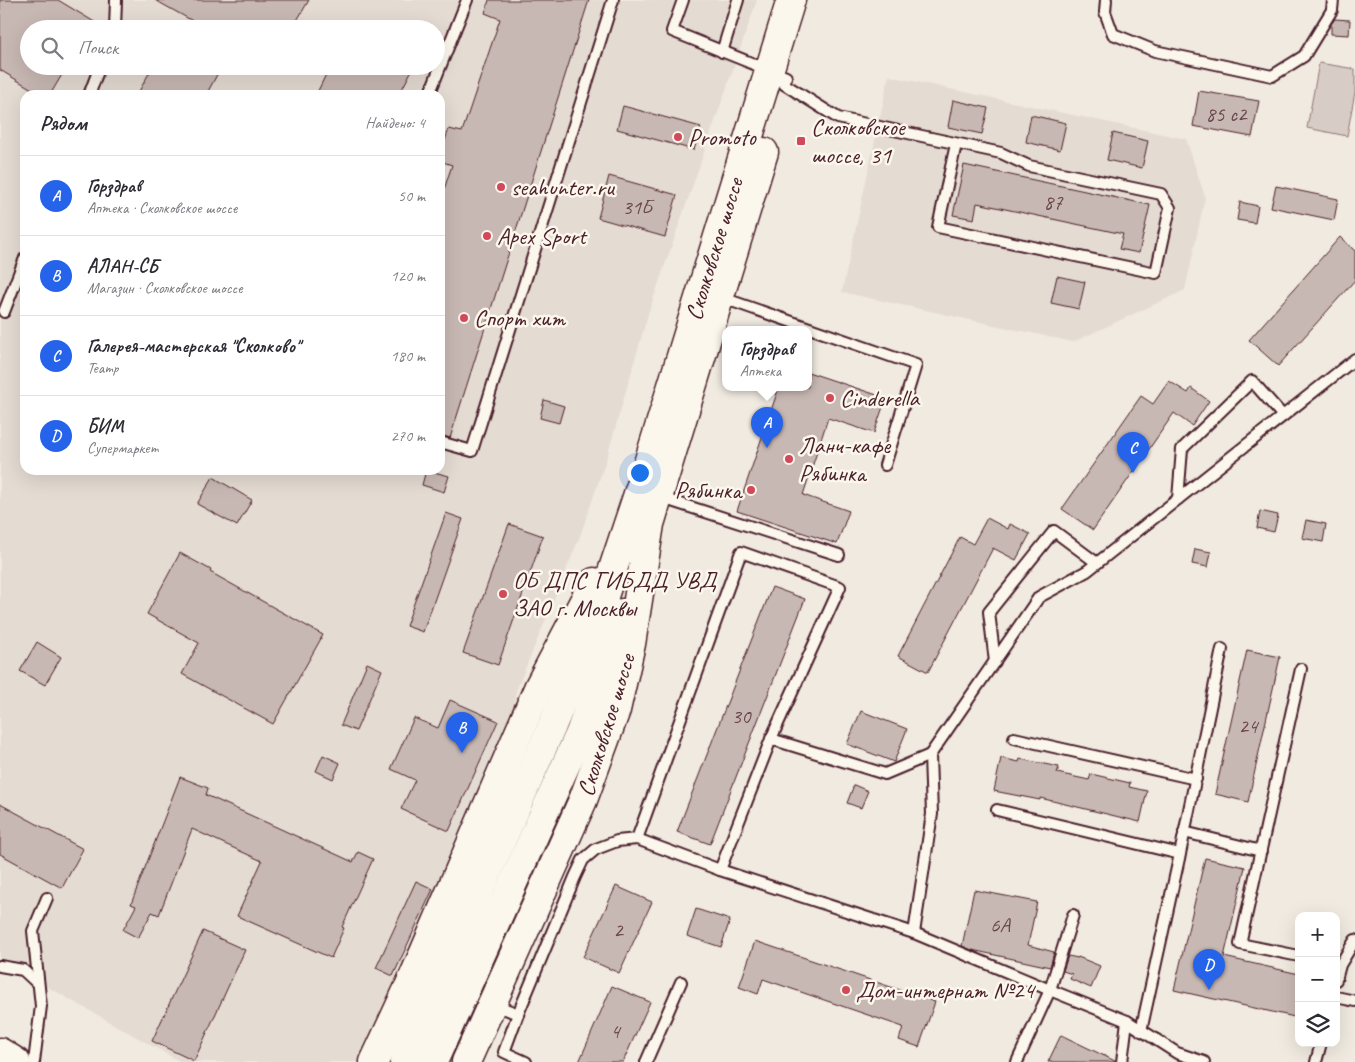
<!DOCTYPE html>
<html lang="ru">
<meta charset="utf-8">
<style>
:root{--surface:#fff;--page:#f7f7f7;--text:#2b2b33;--muted:#7c7c81;--line:#e1e1e2;--accent:#2563eb}
body{margin:0;font-family:Caveat,sans-serif;background:var(--page);color:var(--text)}
.controls{position:absolute;right:15px;bottom:15px;display:grid;overflow:hidden;border-radius:10px;box-shadow:0 5px 20px #0002}
.controls button{width:45px;height:45px;display:grid;place-items:center;padding:0;border:0;border-bottom:1px solid var(--line);background:var(--surface);color:var(--text);font:25px sans-serif}
.you{position:absolute;left:639px;top:472px;width:18px;height:18px;margin:-12px;border:4px solid #fff;border-radius:50%;background:#1a73e8;box-shadow:0 0 0 8px #1a73e833}
.badge{display:grid;place-items:center;width:32px;height:32px;border-radius:50%;background:var(--accent);color:#fff;font-size:16px;font-weight:700}
.pin{position:absolute;translate:-50% -41px;filter:drop-shadow(0 1px 2px #0008)}
.pin::after{content:'';position:absolute;top:26px;width:18px;height:15px;background:inherit;clip-path:polygon(0 0,100% 0,50% 100%)}
.popup{position:absolute;left:722px;top:326px;width:90px;height:65px;box-sizing:border-box;display:grid;place-content:center;border-radius:10px;background:var(--surface);filter:drop-shadow(0 1px 4px #0005);font-size:16px;white-space:nowrap;color:var(--muted)}
.popup b{font-size:19px;color:var(--text)}
.popup::after{content:'';position:absolute;left:50%;top:100%;margin-left:-10px;border:10px solid transparent;border-top-color:var(--surface)}
.list{margin:0;padding:0;list-style:none}
h2{display:flex;justify-content:space-between;align-items:center;height:65px;margin:0;padding:0 20px;font-size:21px}
h2 small{font-size:16px;font-weight:400;color:var(--muted)}
.list li{display:grid;grid-template-columns:32px 1fr auto;gap:15px;align-items:center;box-sizing:border-box;height:80px;padding:0 20px;border-top:1px solid var(--line)}
.list b{display:block;font-size:19px;white-space:nowrap}
.list p{margin:0;font-size:16px;white-space:nowrap;color:var(--muted)}
.list em{font-size:16px;font-style:normal;color:var(--muted)}
.icon{flex:none;width:28px;height:28px;fill:none;stroke:currentColor;stroke-width:2;stroke-linecap:round;stroke-linejoin:round}
.map{position:relative;flex:none;width:1355px;height:1062px;overflow:hidden}
.search{position:absolute;background:var(--surface);box-shadow:0 5px 20px #0002;left:20px;top:20px;width:425px;height:55px;display:flex;align-items:center;gap:12px;box-sizing:border-box;padding:0 18px;border-radius:28px;color:var(--muted);font-size:19px}
.panel{position:absolute;background:var(--surface);box-shadow:0 5px 20px #0002;left:20px;top:90px;width:425px;height:385px;border-radius:15px}
.map>svg:first-child{display:block}
.built{fill:#e4dbd2;fill-rule:evenodd}
.green{fill:#d8ccc6;stroke:#917678}
.building{fill:#c8b8b3;stroke:#4a1f2b}
.lines{fill:none;stroke-linecap:round;stroke-linejoin:round}
.service-casing{stroke:#4a1f2b;stroke-width:14}
.secondary-casing{stroke:#4a1f2b;stroke-width:31}
.service{stroke:#fbf7ec;stroke-width:10}
.secondary{stroke:#fbf7ec;stroke-width:28}
.poi-dot{fill:#d1495b;stroke:#fbf7ec;stroke-width:2}
.labels{text-anchor:middle;stroke-width:5;stroke-linejoin:round;paint-order:stroke}
.number-label{font-size:21px;fill:#6a454d}
.poi-label{font-size:24px;fill:#4a1f2b;stroke:#fbf7ec;text-anchor:start}
.street-label{font-size:24px;fill:#4a1f2b;stroke:#fbf7ec}
</style>
<div class="map">
<svg width="1355" height="1062" viewBox="0 0 1355 1062">
<rect width="100%" height="100%" fill="#f0eae0"/>
<filter id="ink" filterUnits="userSpaceOnUse"><feTurbulence type="fractalNoise" baseFrequency=".02" numOctaves="2"/><feDisplacementMap in="SourceGraphic" scale="10" xChannelSelector="R" yChannelSelector="G"/><feConvolveMatrix kernelMatrix="1 2 1 2 8 2 1 2 1" color-interpolation-filters="sRGB"/></filter>
<g filter="url(#ink)">
<g class="built">
<path d="M0,0H757L648,314L606,460L580,536L516,691L508,743L361,1062H181L0,960ZM29,29H436V66H29ZM25,95H440V470H25Z"/>
<polygon points="889,76 1186,139 1205,197 1185,290 1073,342 842,292"/>
</g>
<polygon class="green" points="1319,63 1355,69 1355,92 1347,136 1307,128"/>
<g class="building">
<polygon points="0,0 58,0 106,29 29,29 29,66 67,66 50,95 42,95 0,70"/>
<polygon points="155,0 309,0 292,29 207,29"/>
<polygon points="489,0 589,0 450,438 440,435 440,202 452,165 440,161 440,154 449,129 462,132 500,19 485,13"/>
<polygon points="1335,19 1350,20 1349,35 1331,34 1331,24"/>
<polygon points="153,66 211,66 219,71 206,95 137,95"/>
<polygon points="330,66 414,66 399,95 316,95"/>
<polygon points="1199,91 1259,101 1252,137 1193,126"/>
<polygon points="953,100 988,108 982,134 948,127"/>
<polygon points="623,106 701,127 694,150 617,129"/>
<polygon points="1031,115 1066,123 1060,150 1026,142"/>
<polygon points="1113,133 1148,141 1142,168 1107,160"/>
<polygon points="964,165 1150,205 1139,253 1119,249 1123,234 977,203 974,219 953,215"/>
<polygon points="609,176 677,195 665,237 598,218"/>
<polygon points="1276,186 1338,199 1334,220 1271,207"/>
<polygon points="1240,202 1258,206 1255,223 1237,220"/>
<polygon points="1340,237 1355,251 1355,280 1278,366 1249,340"/>
<polygon points="1057,276 1085,282 1079,309 1051,303"/>
<polygon points="808,372 886,398 874,433 828,418 803,495 849,511 837,544 737,511 779,387 808,387"/>
<polygon points="1169,381 1188,393 1191,388 1209,401 1192,426 1174,413 1093,530 1062,509 1141,396 1153,404"/>
<polygon points="544,400 564,406 559,423 540,418"/>
<polygon points="426,470 449,476 444,492 422,485"/>
<polygon points="213,477 252,500 237,526 197,504"/>
<polygon points="1260,511 1278,515 1274,532 1257,528"/>
<polygon points="446,513 463,519 423,632 406,626"/>
<polygon points="987,518 1008,529 1010,524 1030,534 1016,560 993,548 928,672 898,656 960,537 973,544"/>
<polygon points="1306,520 1326,524 1323,542 1302,538"/>
<polygon points="509,524 543,536 498,665 463,653"/>
<polygon points="1195,549 1211,552 1208,567 1192,564"/>
<polygon points="180,553 211,570 210,572 323,635 273,724 182,674 199,643 147,614"/>
<polygon points="772,587 805,599 710,844 677,832"/>
<polygon points="37,642 61,657 45,685 20,671"/>
<polygon points="1247,650 1280,657 1248,802 1215,794"/>
<polygon points="367,663 382,670 356,731 341,725"/>
<polygon points="450,700 498,721 449,831 401,809 415,780 391,769 414,718 438,728"/>
<polygon points="861,711 907,729 894,762 847,744"/>
<polygon points="323,755 340,763 333,779 316,771"/>
<polygon points="1001,758 1019,762 1020,759 1059,767 1057,773 1089,780 1091,774 1130,783 1129,787 1147,791 1140,822 1040,798 1040,800 994,791"/>
<polygon points="180,777 208,788 206,795 353,862 358,852 373,859 342,927 344,928 331,958 237,916 262,861 192,829 159,915 152,912 138,938 123,930 136,906 131,904"/>
<polygon points="854,785 868,791 861,808 847,803"/>
<polygon points="0,804 83,849 62,888 0,854"/>
<polygon points="1205,858 1245,867 1224,957 1299,974 1299,1018 1174,990"/>
<polygon points="416,881 433,889 393,976 376,968"/>
<polygon points="616,886 652,902 619,973 583,957"/>
<polygon points="974,890 1037,902 1028,945 1054,952 1050,967 972,950 962,946"/>
<polygon points="696,909 730,920 721,947 687,936"/>
<polygon points="203,931 245,950 194,1061 152,1041"/>
<polygon points="755,941 935,1002 919,1047 899,1040 903,1027 763,979 758,994 739,987"/>
<polygon points="1068,956 1078,958 1078,957 1100,966 1091,988 1070,979 1072,974 1063,971"/>
<polygon points="612,986 650,1002 623,1062 579,1062"/>
<polygon points="1061,1035 1115,1061 1115,1062 1048,1062"/>
</g>
<g class="lines">
<g class="service-casing">
<g id="service">
<polyline points="683,0 672,31 786,77"/>
<polyline points="1106,0 1105,12 1113,34 1155,51 1272,76 1304,56 1332,10 1333,0"/>
<polyline points="115,29 116,0"/>
<polyline points="722,52 738,0"/>
<polyline points="784,84 838,118 1001,153 1029,166 1161,194 1170,208 1156,273 938,227 956,144"/>
<polyline points="89,95 100,66"/>
<polyline points="429,95 467,0"/>
<polyline points="720,297 916,365 885,465"/>
<polyline points="4,312 25,258"/>
<polyline points="440,442 472,451 613,0"/>
<polyline points="659,497 839,555"/>
<polyline points="1178,499 1182,449 1252,381 1283,416"/>
<polyline points="995,662 989,612 1054,531 1097,563"/>
<polyline points="1014,738 1196,779"/>
<polyline points="771,739 885,774 930,755"/>
<polyline points="997,810 1180,854"/>
<polyline points="1184,832 1261,851"/>
<polyline points="637,839 741,552 840,587 771,739 720,870"/>
<polyline points="1073,915 1050,990 1127,1021 1177,1053 1204,1062"/>
<polyline points="914,933 932,814 930,755 1039,597 1087,571 1355,359"/>
<polyline points="1299,956 1240,944 1301,669"/>
<polyline points="0,966 23,970 38,984"/>
<polyline points="1336,980 1340,965 1355,940"/>
<polyline points="1336,997 1355,1001"/>
<polyline points="493,1004 518,1014 575,877 583,860 596,849 617,841 637,839 720,870 914,933 1050,990 1017,1062"/>
<polyline points="518,1014 504,1052 526,1062"/>
<polyline points="1141,1031 1180,854 1222,649"/>
<polyline points="34,1062 41,1006 33,931 47,898"/>
<polyline points="646,1062 681,982"/>
<polyline points="1122,1062 1127,1021"/>
<polyline points="1316,1062 1321,1043"/>
</g>
</g>
<g class="secondary-casing">
<g id="secondary">
<polyline points="0,1052 16,1062"/>
<polyline points="374,1062 413,978 539,686 594,582"/>
<polyline points="404,1062 552,726 598,614 646,470 791,0"/>
<polyline points="433,1062 580,733 622,613"/>
<polyline points="466,1062 583,800 616,710 631,644 650,524 764,152"/>
</g>
</g>
<use href="#service" class="service"/>
<use href="#secondary" class="secondary"/>
</g>
</g>
<g class="poi-dot">
<circle cx="678" cy="137" r="5"/>
<rect x="796" y="136" width="10" height="10" rx="2.5"/>
<circle cx="501" cy="187" r="5"/>
<circle cx="487" cy="236" r="5"/>
<circle cx="464" cy="318" r="5"/>
<circle cx="830" cy="398" r="5"/>
<circle cx="789" cy="459" r="5"/>
<circle cx="751" cy="490" r="5"/>
<circle cx="503" cy="594" r="5"/>
<circle cx="846" cy="990" r="5"/>
</g>
<g class="labels">
<g class="number-label">
<text x="1226" y="121">85 с2</text>
<text x="1053" y="209">87</text>
<text x="637" y="214">31Б</text>
<text x="741" y="723">30</text>
<text x="1248" y="733">24</text>
<text x="1000" y="932">6А</text>
<text x="618" y="937">2</text>
<text x="615" y="1038">4</text>
</g>
<g class="poi-label">
<text x="811" y="135">Сколковское<tspan x="811" dy="28">шоссе, 31</tspan></text>
<text x="688" y="145">Promoto</text>
<text x="511" y="195">seahunter.ru</text>
<text x="497" y="244">Apex Sport</text>
<text x="474" y="326">Спорт хит</text>
<text x="840" y="406">Cinderella</text>
<text x="799" y="453">Ланч-кафе<tspan x="799" dy="28">Рябинка</tspan></text>
<text x="741" y="498" text-anchor="end">Рябинка</text>
<text x="513" y="588">ОБ ДПС ГИБДД УВД<tspan x="513" dy="28">ЗАО г. Москвы</tspan></text>
<text x="856" y="998">Дом-интернат №24</text>
</g>
<g class="street-label">
<text transform="translate(714 249) rotate(-73)" y="8">Сколковское шоссе</text>
<text transform="translate(606 725) rotate(-73)" y="8">Сколковское шоссе</text>
</g>
</g>
</svg>
<div class="controls">
<button>+</button>
<button>−</button>
<button><svg class="icon" aria-label="layers" viewBox="0 0 24 24"><path d="M12 4l9 5-9 5-9-5zM3 14l9 5 9-5"/></svg></button>
</div>
<div class="you"></div>
<div class="pin badge" style="left:767px;top:448px">A</div>
<div class="popup"><b>Горздрав</b>Аптека</div>
<div class="pin badge" style="left:462px;top:753px">B</div>
<div class="pin badge" style="left:1133px;top:473px">C</div>
<div class="pin badge" style="left:1209px;top:990px">D</div>
<div class="search"><svg class="icon" aria-label="search" viewBox="0 0 24 24"><circle cx="10" cy="10" r="6"/><path d="M15 15l6 6"/></svg>Поиск</div>
<section class="panel">
<h2>Рядом<small>Найдено: 4</small></h2>
<ul class="list">
<li><span class="badge">A</span><div><b>Горздрав</b><p>Аптека · Сколковское шоссе</p></div><em>50 m</em></li>
<li><span class="badge">B</span><div><b>АЛАН-СБ</b><p>Магазин · Сколковское шоссе</p></div><em>120 m</em></li>
<li><span class="badge">C</span><div><b>Галерея-мастерская &quot;Сколково&quot;</b><p>Театр</p></div><em>180 m</em></li>
<li><span class="badge">D</span><div><b>БИМ</b><p>Супермаркет</p></div><em>270 m</em></li>
</ul>
</section>
</div>
